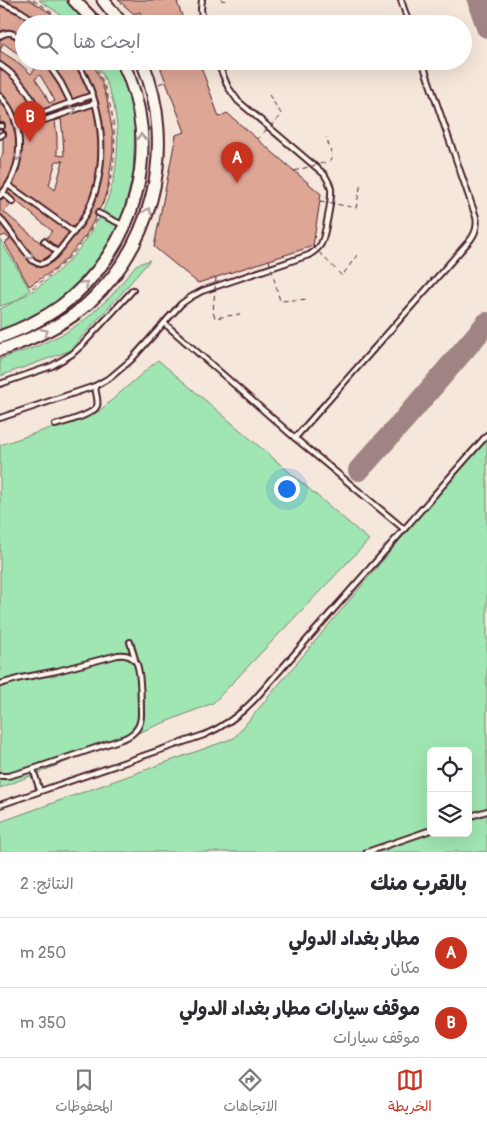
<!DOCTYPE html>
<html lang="ar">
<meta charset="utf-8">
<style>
:root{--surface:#fff;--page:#f2f2f3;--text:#2b2b33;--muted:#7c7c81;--line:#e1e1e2;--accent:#c8321e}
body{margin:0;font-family:Pangolin,"Playpen Sans Arabic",sans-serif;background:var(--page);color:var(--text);direction:rtl}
.controls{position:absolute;right:15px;bottom:15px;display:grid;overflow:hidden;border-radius:8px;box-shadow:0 5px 20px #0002}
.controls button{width:45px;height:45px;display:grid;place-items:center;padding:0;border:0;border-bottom:1px solid var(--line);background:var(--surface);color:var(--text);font:25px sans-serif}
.you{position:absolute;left:286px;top:488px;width:18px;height:18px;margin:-12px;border:4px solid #fff;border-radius:50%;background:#1a73e8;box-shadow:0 0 0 8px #1a73e833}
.badge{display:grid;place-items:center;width:32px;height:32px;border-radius:50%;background:var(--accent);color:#fff;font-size:16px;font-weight:700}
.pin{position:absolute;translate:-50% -41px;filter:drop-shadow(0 1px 2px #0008)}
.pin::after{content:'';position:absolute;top:26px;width:18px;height:15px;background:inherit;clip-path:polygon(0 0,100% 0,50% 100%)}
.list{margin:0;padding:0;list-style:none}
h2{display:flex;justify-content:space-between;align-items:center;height:65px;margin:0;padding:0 20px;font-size:21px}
h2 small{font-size:16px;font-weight:400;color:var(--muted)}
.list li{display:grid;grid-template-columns:32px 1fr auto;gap:15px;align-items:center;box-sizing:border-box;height:70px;padding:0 20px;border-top:1px solid var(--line)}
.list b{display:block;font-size:19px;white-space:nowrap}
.list p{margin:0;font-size:16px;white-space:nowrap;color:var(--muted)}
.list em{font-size:16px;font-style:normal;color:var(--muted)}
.icon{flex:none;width:28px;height:28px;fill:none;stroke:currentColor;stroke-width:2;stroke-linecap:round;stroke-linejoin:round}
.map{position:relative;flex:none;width:487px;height:852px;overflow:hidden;direction:ltr}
.search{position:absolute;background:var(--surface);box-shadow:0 5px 20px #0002;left:15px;right:15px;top:15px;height:55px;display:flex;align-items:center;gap:12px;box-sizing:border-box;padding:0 18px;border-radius:28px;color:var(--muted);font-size:19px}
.sheet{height:205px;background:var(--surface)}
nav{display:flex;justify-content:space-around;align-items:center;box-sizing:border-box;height:70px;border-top:1px solid var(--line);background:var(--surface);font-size:14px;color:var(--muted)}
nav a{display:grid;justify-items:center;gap:2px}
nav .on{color:var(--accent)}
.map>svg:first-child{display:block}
.green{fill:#a0e6b2;stroke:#75826e;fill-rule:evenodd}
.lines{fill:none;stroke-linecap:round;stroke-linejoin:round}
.taxiway{stroke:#a08383;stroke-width:22}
.building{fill:#dda695;stroke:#4a1f2b;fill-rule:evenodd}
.lane-casing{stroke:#4a1f2b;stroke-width:8}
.primary-casing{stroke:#4a1f2b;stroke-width:15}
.path{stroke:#4a1f2b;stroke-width:1;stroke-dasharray:5 4;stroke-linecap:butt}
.lane{stroke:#fbf7ec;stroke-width:4}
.primary{stroke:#fbf7ec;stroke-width:11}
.path-bridge{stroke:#4a1f2b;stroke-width:1;stroke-dasharray:5 4;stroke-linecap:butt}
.oneway{stroke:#ab9695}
</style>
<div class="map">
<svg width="487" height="852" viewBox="0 0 487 852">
<rect width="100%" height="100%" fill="#f5e7db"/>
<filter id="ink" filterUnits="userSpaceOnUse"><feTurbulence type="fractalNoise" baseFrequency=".02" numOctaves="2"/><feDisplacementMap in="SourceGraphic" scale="10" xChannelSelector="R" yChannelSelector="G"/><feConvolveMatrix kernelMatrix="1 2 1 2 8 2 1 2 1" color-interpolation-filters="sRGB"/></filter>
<g filter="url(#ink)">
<g class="green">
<polygon points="39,0 69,0 91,24 69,24 57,12"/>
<path d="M96,61H114L120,72L130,98L135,124L133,175L123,214L112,239L87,275L57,303L10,326L0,329V309C79,272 130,201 115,111C112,93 104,77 96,61Z"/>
<polygon points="0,239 30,290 16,301 0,306"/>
<polygon points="150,260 120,295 69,351 0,376 0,359 33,348 65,333 87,318 112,295 136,265"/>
<polygon points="158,360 369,540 213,703 0,788 0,445 98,412"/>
<path d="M487,436V852H0V822L234,738ZM431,751H468V833H431Z"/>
</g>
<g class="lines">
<g class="taxiway">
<polyline points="478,0 487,27"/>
<polyline points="359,470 403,421 487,323"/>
</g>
</g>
<g class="building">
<path d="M0,0H30L49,12L63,24H24V58L3,43L0,51L19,63L31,74L35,69L28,61H92L101,81L107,99L113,136V152L108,186L104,200L93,222L86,235L66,259L54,270L29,286L5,243L10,239L5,235L1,237L0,235V160L3,153V134L0,122ZM40,75L49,90L55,101L49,103L44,92L35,79ZM61,119L63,137L64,156L57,155V137L55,121ZM56,161H63L55,190L49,185ZM15,200L52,231L42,244L4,212Z"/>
<polygon points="118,0 183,0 177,2 185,24 144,24 140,12 134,14"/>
<polygon points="158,61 199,61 219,117 227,113 321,194 313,246 198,283 154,247 176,135 185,132"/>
</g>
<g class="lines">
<g class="lane-casing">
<g id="lane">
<polyline points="202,0 201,9 203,24"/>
<polyline points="401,0 409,24"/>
<polyline points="0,2 20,11 40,24"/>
<path d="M0,36C9,29 16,35 24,41"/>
<polyline points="46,61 61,83 71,103"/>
<path d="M0,65C18,77 31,94 39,114"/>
<path d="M0,96C26,124 25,168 0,196"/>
<polyline points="16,122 93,95"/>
<polyline points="0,126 2,126"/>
<polyline points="18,129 95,103"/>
<polyline points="0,136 3,134"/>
<polyline points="8,185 74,232"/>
<polyline points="3,193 13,202"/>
<polyline points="98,213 123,225"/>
<path d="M0,218L33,261L40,264C52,262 61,248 68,239C73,233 78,227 82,221C111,173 106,107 76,61"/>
<polyline points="44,241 57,252"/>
<polyline points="164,323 295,438 404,529"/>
<polyline points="0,384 52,366 72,354 83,344 133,290"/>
<path d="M0,418L95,386L111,377L131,360L181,304L191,297L202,291L309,255C314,252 318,249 321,244C325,236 332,198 331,189C330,183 327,179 324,174L238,101L228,87L217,61"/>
<path d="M55,425C65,422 93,415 97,406C99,400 95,392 95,386"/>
<path d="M295,438L471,239C476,232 478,226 476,217L422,61"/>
<polyline points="130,642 135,659"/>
<path d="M0,684L21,678L57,671L118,655C125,654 132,656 136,662C141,670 141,704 141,715C141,726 136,733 125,738L33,769L8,776H0"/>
<polyline points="33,769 40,791"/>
<path d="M0,805L204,735C223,727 239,716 254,700L487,435"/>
<polyline points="468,817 487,811"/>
<polyline points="367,852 431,830"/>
</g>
</g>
<g class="primary-casing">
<g id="primary">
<polyline points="74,0 97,24"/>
<polyline points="103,0 122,24"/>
<path d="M0,337C22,329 42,320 61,306C136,249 165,147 122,61"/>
<path d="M0,350C27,341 52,330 75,314C152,256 179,149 142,61"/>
</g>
</g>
<g class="path">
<polyline points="33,0 43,6 66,24"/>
<polyline points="221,0 228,1 228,0"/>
<path d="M94,61C117,109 123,158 101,208"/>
<polyline points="159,84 166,81"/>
<path d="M32,288C59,270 82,248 97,218"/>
</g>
<use href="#lane" class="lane"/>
<use href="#primary" class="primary"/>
<g class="path-bridge">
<polyline points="257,139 282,115 269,95"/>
<polyline points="294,171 330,161 333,158 326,137"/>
<polyline points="320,201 356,208 361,183"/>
<polyline points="313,246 342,276 357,255"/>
<polyline points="269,260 280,301 309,299"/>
<polyline points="216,277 213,312 215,318 240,314"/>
</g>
</g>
<defs><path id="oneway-chevron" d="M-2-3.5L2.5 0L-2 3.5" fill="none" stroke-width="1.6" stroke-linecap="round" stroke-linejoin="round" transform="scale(1.25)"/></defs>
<g class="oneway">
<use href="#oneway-chevron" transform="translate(73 110) rotate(-19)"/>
<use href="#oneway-chevron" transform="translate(141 137) rotate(-93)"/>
<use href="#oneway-chevron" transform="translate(18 157) rotate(99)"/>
<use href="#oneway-chevron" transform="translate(148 211) rotate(-72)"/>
<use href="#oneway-chevron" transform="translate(30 256) rotate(49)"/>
<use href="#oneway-chevron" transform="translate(85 284) rotate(-46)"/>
<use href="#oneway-chevron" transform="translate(45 332) rotate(-28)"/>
</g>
</g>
</svg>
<div class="controls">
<button><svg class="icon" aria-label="locate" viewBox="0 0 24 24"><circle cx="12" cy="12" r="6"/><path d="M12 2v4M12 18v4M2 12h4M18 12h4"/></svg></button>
<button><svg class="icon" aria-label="layers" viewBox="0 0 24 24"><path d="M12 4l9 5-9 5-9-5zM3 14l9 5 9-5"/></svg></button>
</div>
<div class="you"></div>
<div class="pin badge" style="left:237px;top:183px">A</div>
<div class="pin badge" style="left:30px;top:142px">B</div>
<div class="search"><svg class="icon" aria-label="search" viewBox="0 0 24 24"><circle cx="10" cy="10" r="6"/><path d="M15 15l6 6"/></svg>ابحث هنا</div>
</div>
<section class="sheet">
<h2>بالقرب منك<small>النتائج: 2</small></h2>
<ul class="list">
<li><span class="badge">A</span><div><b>مطار بغداد الدولي</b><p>مكان</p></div><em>250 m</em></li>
<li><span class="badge">B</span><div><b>موقف سيارات مطار بغداد الدولي</b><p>موقف سيارات</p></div><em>350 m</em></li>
</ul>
</section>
<nav>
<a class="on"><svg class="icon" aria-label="map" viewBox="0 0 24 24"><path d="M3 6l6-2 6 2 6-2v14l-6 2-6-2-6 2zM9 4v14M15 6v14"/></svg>الخريطة</a>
<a><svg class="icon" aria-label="directions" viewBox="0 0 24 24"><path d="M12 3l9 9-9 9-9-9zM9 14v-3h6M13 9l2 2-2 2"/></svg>الاتجاهات</a>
<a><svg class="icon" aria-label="saved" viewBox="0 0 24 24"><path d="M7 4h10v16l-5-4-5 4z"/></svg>المحفوظات</a>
</nav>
